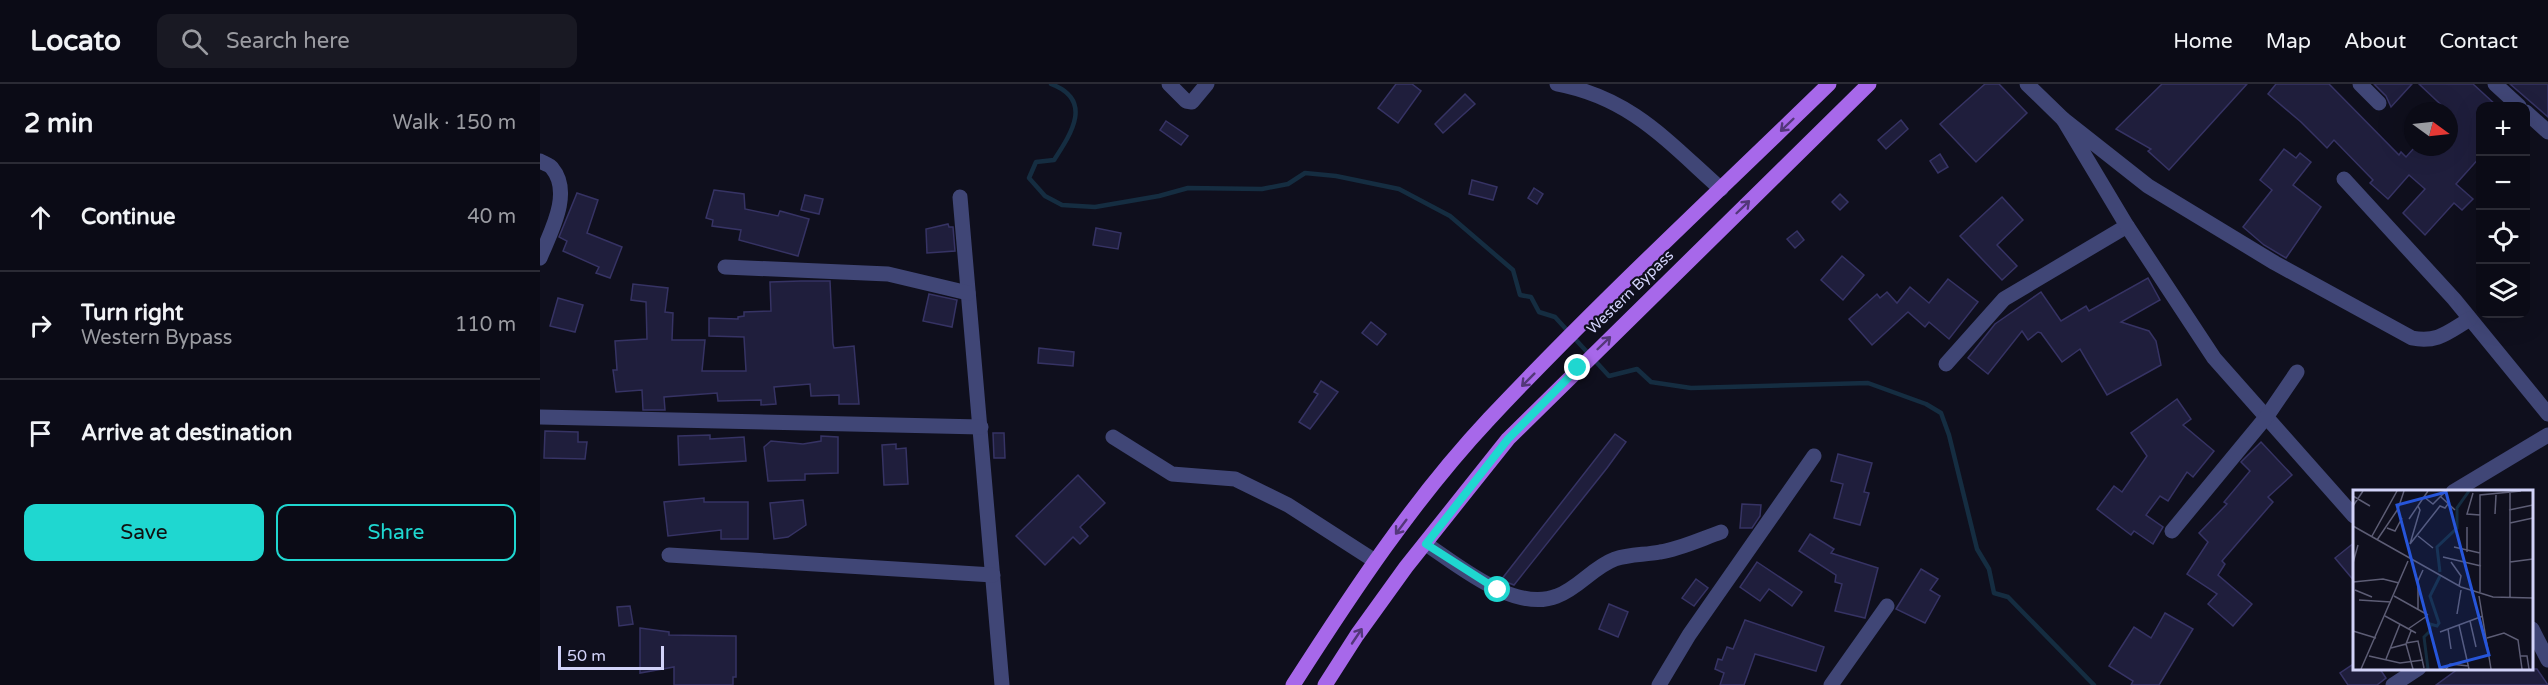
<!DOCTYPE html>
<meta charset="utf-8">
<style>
:root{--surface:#0b0b16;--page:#191923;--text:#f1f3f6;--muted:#9a9ba1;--line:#2b2b35;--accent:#1fd7d0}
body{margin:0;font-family:"Varela Round",sans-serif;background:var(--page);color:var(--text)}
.controls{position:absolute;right:18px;top:18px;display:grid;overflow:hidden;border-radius:12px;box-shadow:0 6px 24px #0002}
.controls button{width:54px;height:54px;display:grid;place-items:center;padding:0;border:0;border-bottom:2px solid var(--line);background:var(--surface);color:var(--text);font:30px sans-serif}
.compass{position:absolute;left:1864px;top:18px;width:54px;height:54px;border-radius:50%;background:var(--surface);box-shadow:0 6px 24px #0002;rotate:105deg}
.scale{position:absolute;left:18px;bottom:15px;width:106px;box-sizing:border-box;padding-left:6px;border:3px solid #d2d3f9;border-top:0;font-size:16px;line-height:21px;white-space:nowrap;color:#d2d3f9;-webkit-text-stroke:4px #0f0f1d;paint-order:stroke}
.stop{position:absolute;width:18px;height:18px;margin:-14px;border:4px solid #1fd7d0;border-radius:50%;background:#fff}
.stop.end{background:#1fd7d0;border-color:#fff;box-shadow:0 2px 6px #0008}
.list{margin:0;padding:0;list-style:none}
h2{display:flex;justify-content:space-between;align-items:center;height:78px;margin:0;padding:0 24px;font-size:26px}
h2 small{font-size:20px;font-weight:400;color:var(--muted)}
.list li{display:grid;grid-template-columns:39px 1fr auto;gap:18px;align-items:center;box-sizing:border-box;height:108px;padding:0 24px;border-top:2px solid var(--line)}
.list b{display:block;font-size:22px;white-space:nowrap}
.list p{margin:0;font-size:20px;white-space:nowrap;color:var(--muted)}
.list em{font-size:20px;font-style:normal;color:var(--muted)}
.actions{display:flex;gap:12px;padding:18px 24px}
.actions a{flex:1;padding:14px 0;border:2px solid var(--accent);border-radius:12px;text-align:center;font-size:21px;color:var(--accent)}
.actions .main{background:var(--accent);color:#111}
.icon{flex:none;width:33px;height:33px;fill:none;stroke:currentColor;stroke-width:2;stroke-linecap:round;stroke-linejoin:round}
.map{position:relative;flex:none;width:2008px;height:601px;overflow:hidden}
header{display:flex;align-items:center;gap:36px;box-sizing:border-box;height:84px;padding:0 30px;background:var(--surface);border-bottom:2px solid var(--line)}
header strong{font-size:28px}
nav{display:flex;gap:33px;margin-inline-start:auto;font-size:21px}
.search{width:420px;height:54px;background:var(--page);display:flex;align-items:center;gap:15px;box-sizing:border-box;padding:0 21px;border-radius:12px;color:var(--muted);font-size:22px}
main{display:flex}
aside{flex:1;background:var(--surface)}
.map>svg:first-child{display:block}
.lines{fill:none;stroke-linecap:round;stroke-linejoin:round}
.stream{stroke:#152d41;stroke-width:4.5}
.building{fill:#1f1e3c;stroke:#363364;stroke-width:1.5}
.minor{stroke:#404676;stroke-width:15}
.major{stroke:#a768ea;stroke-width:15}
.oneway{stroke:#533779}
.route{stroke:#1fd7d0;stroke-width:8}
.labels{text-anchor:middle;stroke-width:4.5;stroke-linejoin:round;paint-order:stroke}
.street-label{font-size:15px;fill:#d2d3f9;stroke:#0f0f1d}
.inset-river{fill:none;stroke:#152d41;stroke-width:3}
.inset-road{fill:none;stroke:#5d5d75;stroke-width:1.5}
.view{fill:#2655da;fill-opacity:0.15;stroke:#2655da;stroke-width:3}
.inset-edge{fill:none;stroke:#d2d3f9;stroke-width:3}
</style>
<header>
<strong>Locato</strong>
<div class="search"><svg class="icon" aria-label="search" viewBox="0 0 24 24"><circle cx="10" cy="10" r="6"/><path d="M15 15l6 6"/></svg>Search here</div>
<nav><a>Home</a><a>Map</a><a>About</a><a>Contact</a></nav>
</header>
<main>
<aside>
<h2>2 min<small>Walk · 150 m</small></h2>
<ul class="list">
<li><svg class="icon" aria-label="ahead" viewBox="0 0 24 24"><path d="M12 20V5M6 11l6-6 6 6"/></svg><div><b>Continue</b></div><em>40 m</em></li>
<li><svg class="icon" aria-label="right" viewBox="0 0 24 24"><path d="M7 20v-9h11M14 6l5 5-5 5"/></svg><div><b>Turn right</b><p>Western Bypass</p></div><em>110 m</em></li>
<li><svg class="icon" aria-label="arrive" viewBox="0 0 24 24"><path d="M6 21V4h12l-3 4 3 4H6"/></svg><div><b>Arrive at destination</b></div></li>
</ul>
<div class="actions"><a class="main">Save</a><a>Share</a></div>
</aside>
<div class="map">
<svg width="2008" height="601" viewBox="0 0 2008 601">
<rect width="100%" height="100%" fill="#0f0f1d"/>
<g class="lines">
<path class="stream" d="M511,0C554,16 531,50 514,76L496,78L489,94L505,112L522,121L555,123L619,112L648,104L722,105L748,100L765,89L796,92L859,105L910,132L973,186L980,211L991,213L999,228L1015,233L1069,292L1097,285L1111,298L1151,304L1328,299L1386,320L1401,329L1409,351L1437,465L1449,485L1454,509L1468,513L1554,601"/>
</g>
<g class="building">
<polygon points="856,0 872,0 881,7 858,39 838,24"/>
<polygon points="1445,0 1459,0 1487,29 1436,78 1400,40"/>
<polygon points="1622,0 1707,0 1629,86 1608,67 1611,65 1576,45"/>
<polygon points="1736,0 1789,0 1859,71 1861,68 1866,73 1875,63 1909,63 1909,39 1914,33 1879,0 1933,0 1957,22 1941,22 1941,72 1916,100 1933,115 1922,126 1914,119 1885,151 1863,129 1885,105 1869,91 1848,115 1830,99 1833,96 1794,56 1787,64 1761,38 1728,10"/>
<polygon points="1834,0 1872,0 1851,23 1846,12"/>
<polygon points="1970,0 2008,0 2008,33"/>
<polygon points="925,10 935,20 903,49 895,40"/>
<polygon points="1361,36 1368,45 1346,65 1338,56"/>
<polygon points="626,37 648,52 641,61 620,46"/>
<polygon points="1744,65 1756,74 1760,69 1771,78 1753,101 1781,123 1746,174 1724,161 1703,143 1732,106 1720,96"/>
<polygon points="1400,70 1408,83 1398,89 1390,77"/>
<polygon points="932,96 957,103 953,116 929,110"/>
<polygon points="994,104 1003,110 997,120 988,114"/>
<polygon points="174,106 204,110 205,125 238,132 240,127 269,135 258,172 199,156 201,146 172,142 173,136 166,134"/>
<polygon points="37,109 58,116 47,149 82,163 70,194 56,189 59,183 23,167 27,157 19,153"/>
<polygon points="1300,110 1308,118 1300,126 1292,118"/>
<polygon points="265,111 283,115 279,130 261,126"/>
<polygon points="1462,113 1483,136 1457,161 1477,182 1462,196 1420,152"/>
<polygon points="408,140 409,143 413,143 415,167 387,169 386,145"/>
<polygon points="556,144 581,149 578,165 553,161"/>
<polygon points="1257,147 1264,156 1255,164 1247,155"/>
<polygon points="1302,172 1324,191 1303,216 1281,196"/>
<polygon points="1608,194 1620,216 1581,238 1609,247 1616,257 1621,281 1567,311 1540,265 1522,278 1501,249 1498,248 1488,256 1482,247 1448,290 1428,274 1455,240 1501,208 1521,237 1546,222 1549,227"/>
<polygon points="1408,195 1438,218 1409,255 1389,238 1385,243 1368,228 1332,261 1309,235 1337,210 1340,214 1347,208 1357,219 1370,203 1389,219"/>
<polygon points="261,197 290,197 293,260 294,264 314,262 319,320 299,320 299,311 271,312 270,300 234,303 236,320 221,321 221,316 178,317 177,309 124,313 125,326 103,326 102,306 76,308 73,286 77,286 75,257 107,255 106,218 91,216 93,200 128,204 125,228 133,229 132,256 165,256 162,287 206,287 204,253 169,252 169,234 198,235 198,233 204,232 204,228 231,227 230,198"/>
<polygon points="389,210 417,216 412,243 383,237"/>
<polygon points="18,214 43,221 35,248 10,242"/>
<polygon points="831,238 846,250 837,261 822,249"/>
<polygon points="499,264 534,268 533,282 498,279"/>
<polygon points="781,297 798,308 770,345 759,338 778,310 774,308"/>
<polygon points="1637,315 1651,335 1643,341 1674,367 1653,393 1647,388 1628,417 1620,412 1606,431 1623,443 1613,460 1594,447 1591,451 1557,425 1574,402 1582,408 1607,372 1591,349"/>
<polygon points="5,347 38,348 38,358 47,358 45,375 4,374"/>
<polygon points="453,349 464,349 465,374 454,374"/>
<polygon points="1075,350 1086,358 1067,384 974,501 961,496"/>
<polygon points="170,351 170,355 204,353 206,377 139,381 138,352"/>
<polygon points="281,352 298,353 298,389 265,390 265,396 228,397 224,363 231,357 263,360 281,357"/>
<polygon points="1721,358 1752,391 1728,413 1733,418 1682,477 1685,480 1678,491 1712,520 1693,542 1668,520 1677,510 1647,490 1668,458 1659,449 1687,420 1684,418 1710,387 1701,378"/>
<polygon points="356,360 356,365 366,364 368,400 344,401 342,361"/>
<polygon points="1298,370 1332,379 1324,408 1329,409 1320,441 1294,434 1303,400 1291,397"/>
<polygon points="538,391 565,419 540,443 548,452 540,460 533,453 505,481 476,452"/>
<polygon points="164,414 164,418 208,418 208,455 181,455 181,446 128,452 124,418"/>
<polygon points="263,416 266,441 248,453 234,455 230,419"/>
<polygon points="1202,420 1221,421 1220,432 1212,444 1200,444"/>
<polygon points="1270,450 1294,465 1291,469 1338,484 1325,534 1295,527 1302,500 1295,498 1296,491 1259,467"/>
<polygon points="1815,458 1815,498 1795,474"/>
<polygon points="1217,478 1262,508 1252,522 1229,505 1220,517 1200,503"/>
<polygon points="1381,485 1398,495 1390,506 1400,512 1385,539 1356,525"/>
<polygon points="1156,495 1168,504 1154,522 1142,514"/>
<polygon points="1069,520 1088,528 1078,553 1059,545"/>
<polygon points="90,522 93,540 79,542 77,523"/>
<polygon points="1625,529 1653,545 1619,601 1591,601 1593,597 1569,582 1594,543 1611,554"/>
<polygon points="1205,536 1284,563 1276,587 1215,570 1204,601 1180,601 1184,589 1175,585 1178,575 1182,576 1187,563 1193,565"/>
<polygon points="100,544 129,548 129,551 196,552 196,593 193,593 193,601 134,601 134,583 100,589"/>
<polygon points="1815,579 1815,585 1840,585 1846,594 1837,601 1808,601 1800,589"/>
<polygon points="1918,585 1997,585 2008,601 1896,601"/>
</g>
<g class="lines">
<g class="minor">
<polyline points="629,0 646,17 652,18 667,0"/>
<path d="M1017,0C1091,14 1127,57 1181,105"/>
<polyline points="1487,0 1523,35"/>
<polyline points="1820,0 1839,19"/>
<polyline points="1955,0 1979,22"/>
<polyline points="1986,28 2008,48"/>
<path d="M0,77C3,79 10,81 12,84C33,109 10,149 0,174"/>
<polyline points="1804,95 1914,215 2008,330"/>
<polyline points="420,113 462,601"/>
<polyline points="185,183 348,190 428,209"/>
<polyline points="1406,280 1464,215 1587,142"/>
<polyline points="0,333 441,343"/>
<polyline points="573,353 632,390 695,395 748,421 835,477"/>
<polyline points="1913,408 2008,351"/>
<path d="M1814,432L1674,274L1587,142L1523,35L1608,102L1735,179L1872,254C1898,259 1908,248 1930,235"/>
<polyline points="1632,447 1727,332 1757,288"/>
<path d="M886,460C919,482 975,529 1017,512C1039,504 1053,483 1075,475C1090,470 1105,471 1120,468C1140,465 1161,455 1181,448"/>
<polyline points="129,471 453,491"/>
<polyline points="1992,545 2008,576"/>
<polyline points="1119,601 1149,551 1274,372"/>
<polyline points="1291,601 1347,522"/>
<polyline points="1853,601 1879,584"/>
</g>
<g class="major">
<path d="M753,601C812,509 874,415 949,335C1058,219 1175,111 1289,0"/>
<polyline points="785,601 817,551 866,483 968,355 1329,0"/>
</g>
</g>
<defs><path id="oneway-shaft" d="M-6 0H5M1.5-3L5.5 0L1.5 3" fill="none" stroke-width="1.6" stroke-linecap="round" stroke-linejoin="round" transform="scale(1.5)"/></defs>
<g class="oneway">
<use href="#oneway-shaft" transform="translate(1247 41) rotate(136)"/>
<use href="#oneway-shaft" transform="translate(1203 123) rotate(-44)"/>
<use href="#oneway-shaft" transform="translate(1064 259) rotate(-44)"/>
<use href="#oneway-shaft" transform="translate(988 296) rotate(135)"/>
<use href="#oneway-shaft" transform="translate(861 443) rotate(127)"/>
<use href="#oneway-shaft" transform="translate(817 552) rotate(-56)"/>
</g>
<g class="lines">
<polyline class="route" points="958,506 886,460 968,355 1038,284"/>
</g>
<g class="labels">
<g class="street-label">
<text transform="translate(1090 208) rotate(-44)" y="5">Western Bypass</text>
</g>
</g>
<g transform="translate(1813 406)">
<rect width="180" height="180" fill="#0f0f1d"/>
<path class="inset-river" d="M87,82L84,57L104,38V18L116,1M75,179L71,147L77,141V134L84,136L86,133L77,106L87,86"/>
<path class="inset-road" d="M120,3L114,24L127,25M157,3V107M0,6L17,16M87,6L102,20M71,7L80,14L93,1M0,16L10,1M65,16L67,20L57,54L87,16L92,18L95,14M156,20L180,15M142,24L143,5M56,29L75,1M157,33L180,28M0,36L108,97L140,107L180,108M114,37V62M34,38L42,41L49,28M19,46L44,1M65,46L80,58M24,50L45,19L51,1M101,57L127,63M90,67L128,76M98,72L108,86L106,96M157,72L180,69M0,73L5,55M0,92L30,89L46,93M2,100L19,107M127,102V5L168,1M41,106L75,125M126,106L138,179M6,110L38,112M65,120V91L70,80M104,124L108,100M32,126L63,143M117,131L123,157M106,135L116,179M55,139L74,126M95,139L98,159M0,141L23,148M87,142L130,126M134,148L151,143L165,150L169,179M53,153L65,151L71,178M53,154L60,179M38,158L53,154L58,141M16,166L47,173L70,170M167,166H174L176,179M33,169L47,134M8,179L55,71M93,179L97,174L116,176"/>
<path class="view" d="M93,2L136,165L87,178L44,15Z"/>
<rect width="180" height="180" class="inset-edge"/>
</g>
</svg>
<div class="controls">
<button>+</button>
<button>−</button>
<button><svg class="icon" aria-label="locate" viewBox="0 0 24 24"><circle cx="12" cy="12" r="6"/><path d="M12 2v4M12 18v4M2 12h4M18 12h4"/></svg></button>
<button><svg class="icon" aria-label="layers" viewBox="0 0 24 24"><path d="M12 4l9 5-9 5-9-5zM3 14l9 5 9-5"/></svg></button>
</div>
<svg class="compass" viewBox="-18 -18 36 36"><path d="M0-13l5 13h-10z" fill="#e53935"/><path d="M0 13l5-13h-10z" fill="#9a9ba1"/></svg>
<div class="scale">50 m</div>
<div class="stop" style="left:958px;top:506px"></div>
<div class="stop end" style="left:1038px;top:284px"></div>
</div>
</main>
